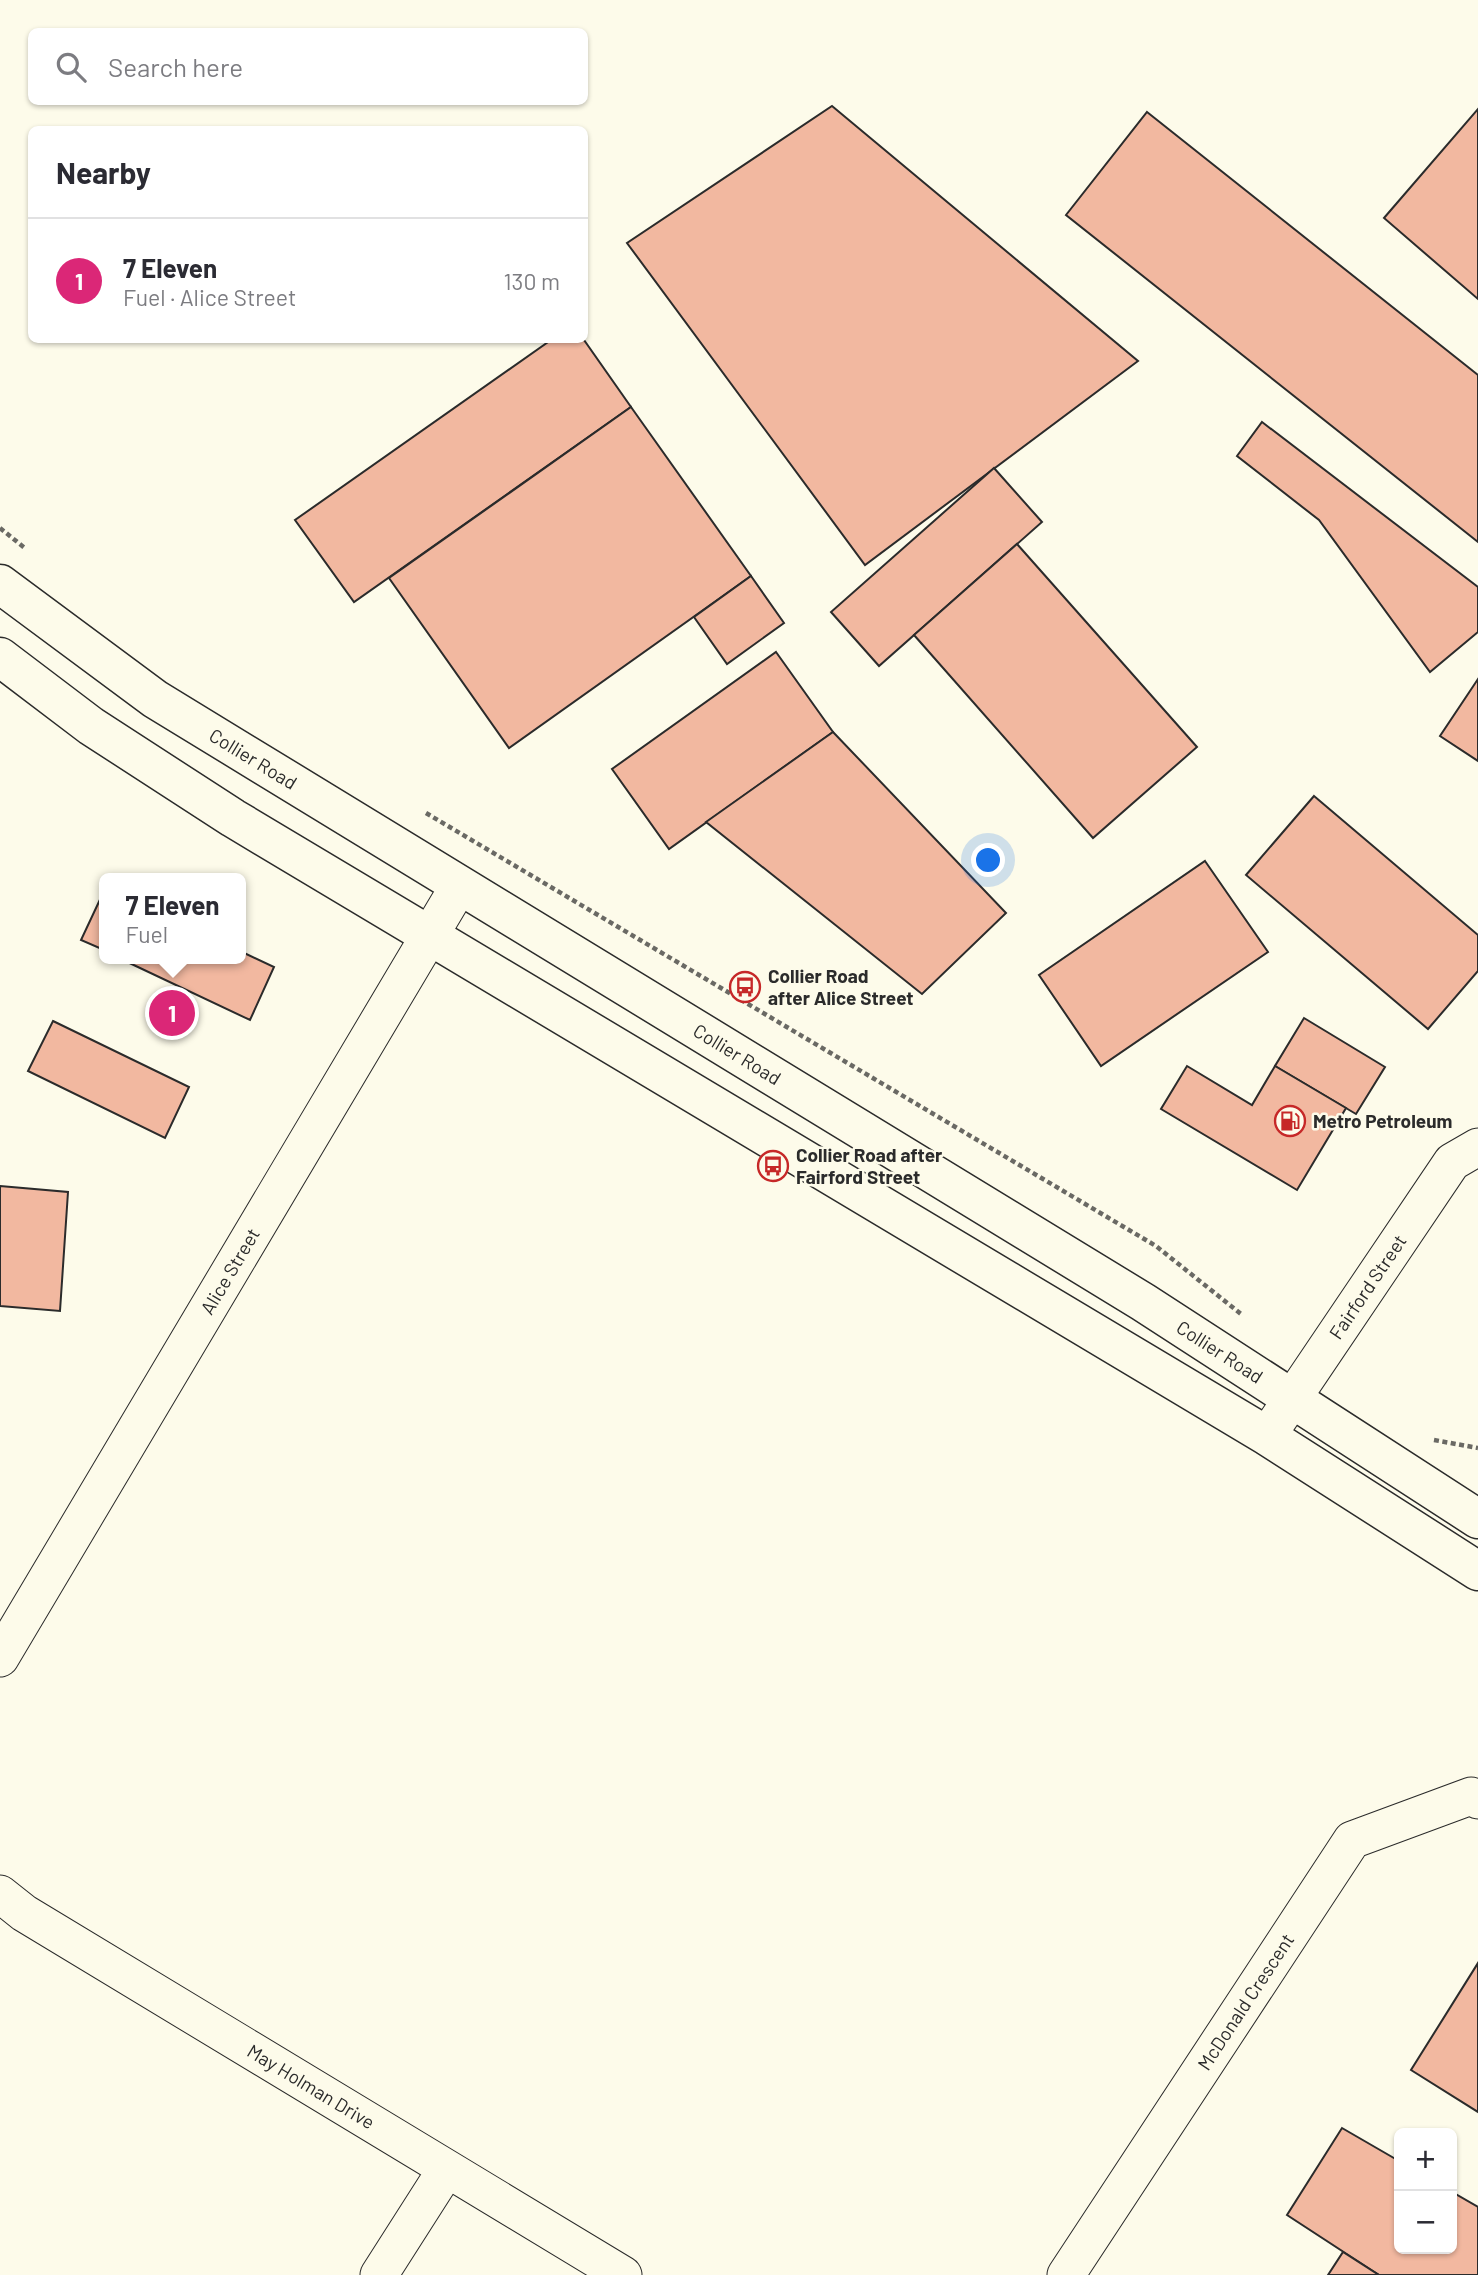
<!DOCTYPE html>
<meta charset="utf-8">
<style>
:root{--surface:#fff;--page:#f7f7f7;--text:#2b2b33;--muted:#7c7c81;--line:#e1e1e2;--accent:#db2777}
body{margin:0;font-family:Barlow,sans-serif;background:var(--page);color:var(--text)}
.controls{position:absolute;right:21px;bottom:21px;display:grid;overflow:hidden;border-radius:10px;box-shadow:0 2px 5px #0004}
.controls button{width:63px;height:63px;display:grid;place-items:center;padding:0;border:0;border-bottom:2px solid var(--line);background:var(--surface);color:var(--text);font:35px sans-serif}
.you{position:absolute;left:989px;top:861px;width:24px;height:24px;margin:-18px;border:5px solid #fff;border-radius:50%;background:#1a73e8;box-shadow:0 0 0 10px #1a73e833}
.badge{display:grid;place-items:center;width:46px;height:46px;border-radius:50%;background:var(--accent);color:#fff;font-size:23px;font-weight:700}
.pin{position:absolute;translate:-50% -50%;border:4px solid #fff;box-shadow:0 2px 7px #0006}
.popup{position:absolute;left:99px;top:873px;width:147px;height:91px;box-sizing:border-box;display:grid;place-content:center;border-radius:10px;background:var(--surface);filter:drop-shadow(0 2px 5px #0005);font-size:23px;white-space:nowrap;color:var(--muted)}
.popup b{font-size:26px;color:var(--text)}
.popup::after{content:'';position:absolute;left:50%;top:100%;margin-left:-14px;border:14px solid transparent;border-top-color:var(--surface)}
.list{margin:0;padding:0;list-style:none}
h2{display:flex;justify-content:space-between;align-items:center;height:91px;margin:0;padding:0 28px;font-size:30px}
h2 small{font-size:23px;font-weight:400;color:var(--muted)}
.list li{display:grid;grid-template-columns:46px 1fr auto;gap:21px;align-items:center;box-sizing:border-box;height:126px;padding:0 28px;border-top:2px solid var(--line)}
.list b{display:block;font-size:26px;white-space:nowrap}
.list p{margin:0;font-size:23px;white-space:nowrap;color:var(--muted)}
.list em{font-size:23px;font-style:normal;color:var(--muted)}
.icon{flex:none;width:38px;height:38px;fill:none;stroke:currentColor;stroke-width:2;stroke-linecap:round;stroke-linejoin:round}
.map{position:relative;flex:none;width:1478px;height:2275px;overflow:hidden}
.search{position:absolute;background:var(--surface);box-shadow:0 2px 5px #0004;left:28px;top:28px;width:560px;height:77px;display:flex;align-items:center;gap:18px;box-sizing:border-box;padding:0 24px;border-radius:10px;color:var(--muted);font-size:26px}
.panel{position:absolute;background:var(--surface);box-shadow:0 2px 5px #0004;left:28px;top:126px;width:560px;height:217px;border-radius:10px}
.map>svg:first-child{display:block}
.building{fill:#f2b8a0;stroke:#2b2b2b;stroke-width:2}
.lines{fill:none;stroke-linecap:round;stroke-linejoin:round}
.minor-casing{stroke:#2b2b2b;stroke-width:39}
.primary-casing{stroke:#2b2b2b;stroke-width:41}
.path{stroke:#6a6964;stroke-width:4.5;stroke-dasharray:5 3.5;stroke-linecap:butt}
.minor{stroke:#fdfbea;stroke-width:37}
.primary{stroke:#fdfbea;stroke-width:38}
.labels{text-anchor:middle;stroke-width:5;stroke-linejoin:round;paint-order:stroke}
.street-label{font-size:19px;fill:#2b2b2b;stroke:#fdfbea}
.poi-label{font-size:19px;font-weight:bold;fill:#2b2b2b;stroke:#fdfbea;text-anchor:start}
</style>
<div class="map">
<svg width="1478" height="2275" viewBox="0 0 1478 2275">
<rect width="100%" height="100%" fill="#fdfbea"/>
<g class="building">
<polygon points="832,106 1138,361 865,565 627,243"/>
<polygon points="1478,109 1478,299 1384,218"/>
<polygon points="1147,112 1478,375 1478,542 1066,215"/>
<polygon points="551,340 584,340 631,407 354,602 295,520"/>
<polygon points="631,407 751,576 509,748 389,578"/>
<polygon points="1262,422 1478,587 1478,632 1430,672 1319,520 1237,456"/>
<polygon points="994,468 1042,522 879,666 831,612"/>
<polygon points="1017,544 1197,747 1093,838 914,635"/>
<polygon points="751,576 784,623 727,664 694,617"/>
<polygon points="776,652 833,732 669,849 612,769"/>
<polygon points="1478,679 1478,761 1440,736"/>
<polygon points="833,732 1006,913 922,994 706,822"/>
<polygon points="1314,796 1478,935 1478,971 1428,1029 1246,875"/>
<polygon points="1205,861 1268,952 1101,1066 1039,975"/>
<polygon points="104,891 104,950 81,940"/>
<polygon points="240,951 274,967 250,1020 121,959 240,959"/>
<polygon points="1304,1018 1385,1067 1356,1114 1275,1066"/>
<polygon points="53,1021 189,1087 165,1138 28,1071"/>
<polygon points="1187,1066 1252,1105 1275,1066 1346,1108 1297,1190 1161,1109"/>
<polygon points="0,1186 68,1192 60,1311 0,1306"/>
<polygon points="1478,1963 1478,2112 1411,2070"/>
<polygon points="1342,2128 1399,2161 1399,2249 1452,2249 1452,2192 1478,2207 1478,2275 1379,2275 1287,2215"/>
<polygon points="1343,2252 1379,2275 1328,2275"/>
</g>
<g class="lines">
<g class="minor-casing">
<g id="minor">
<path id="s1" d="M1267,1436L1452,1162L1478,1147"/>
<path id="s2" d="M0,1658L459,886"/>
<path id="s3" d="M0,1894L24,1913L623,2275"/>
<polyline points="379,2275 446,2170"/>
<path id="s4" d="M1066,2275L1352,1840L1471,1796L1478,1800"/>
</g>
</g>
<g class="primary-casing">
<g id="primary">
<path id="s5" d="M0,584L155,699L1143,1302L1478,1519"/>
<polyline points="0,657 91,726 233,818 1267,1436 1478,1571"/>
</g>
</g>
<g class="path">
<polyline points="0,528 26,549"/>
<polyline points="426,813 1156,1246 1241,1314"/>
<polyline points="1434,1440 1478,1448"/>
</g>
<use href="#minor" class="minor"/>
<use href="#primary" class="primary"/>
</g>
<defs>
<g id="bus-ring" transform="scale(1.575)"><circle r="9.5" fill="#fdfbea" stroke="#c62828" stroke-width="1.5"/><path d="M-5-6H5V4H4V6H2V4H-2V6H-4V4H-5ZM-3.5-4V0h7V-4ZM-3.5 1.2v1.5H-2V1.2ZM2 1.2v1.5H3.5V1.2Z" fill="#c62828"/></g>
<g id="fuel-ring" transform="scale(1.575)"><circle r="9.5" fill="#fdfbea" stroke="#c62828" stroke-width="1.5"/><path d="M-5.5-6h7V0h2V4h1.3V-2.5L3-4.5l.8-.8L6-3V5H2.5V1h-1V6h-7ZM-4.2-4.7v3.2H.2V-4.7Z" fill="#c62828"/></g>
</defs>
<g fill-rule="evenodd">
<use href="#bus-ring" x="745" y="987"/>
<use href="#fuel-ring" x="1290" y="1121"/>
<use href="#bus-ring" x="773" y="1166"/>
</g>
<g class="labels">
<g class="street-label">
<text dy="7" stroke="none"><textPath href="#s5" startOffset="308">Collier Road</textPath></text>
<text dy="7" stroke="none"><textPath href="#s5" startOffset="875">Collier Road</textPath></text>
<text dy="7" stroke="none"><textPath href="#s2" startOffset="450">Alice Street</textPath></text>
<text dy="7" stroke="none"><textPath href="#s1" startOffset="180">Fairford Street</textPath></text>
<text dy="7" stroke="none"><textPath href="#s5" startOffset="1442">Collier Road</textPath></text>
<text dy="7" stroke="none"><textPath href="#s4" startOffset="327">McDonald Crescent</textPath></text>
<text dy="7" stroke="none"><textPath href="#s3" startOffset="366">May Holman Drive</textPath></text>
</g>
<g class="poi-label">
<text x="768" y="983">Collier Road<tspan x="768" dy="22">after Alice Street</tspan></text>
<text x="1313" y="1128">Metro Petroleum</text>
<text x="796" y="1162">Collier Road after<tspan x="796" dy="22">Fairford Street</tspan></text>
</g>
</g>
</svg>
<div class="controls">
<button>+</button>
<button>−</button>
</div>
<div class="you"></div>
<div class="pin badge" style="left:172px;top:1013px">1</div>
<div class="popup"><b>7 Eleven</b>Fuel</div>
<div class="search"><svg class="icon" aria-label="search" viewBox="0 0 24 24"><circle cx="10" cy="10" r="6"/><path d="M15 15l6 6"/></svg>Search here</div>
<section class="panel">
<h2>Nearby<small></small></h2>
<ul class="list">
<li><span class="badge">1</span><div><b>7 Eleven</b><p>Fuel · Alice Street</p></div><em>130 m</em></li>
</ul>
</section>
</div>
